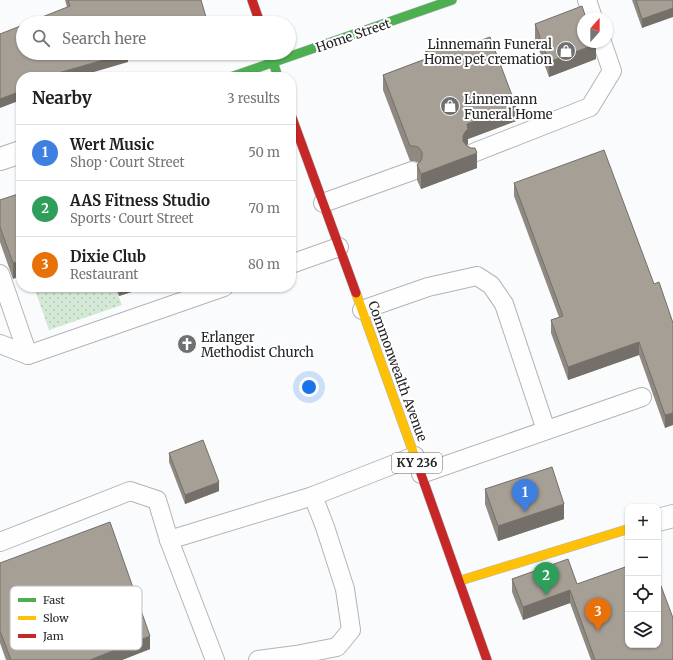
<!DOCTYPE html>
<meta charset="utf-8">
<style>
:root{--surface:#fff;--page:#f6f6f6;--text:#202124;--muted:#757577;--line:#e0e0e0;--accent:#6f7072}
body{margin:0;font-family:Merriweather,serif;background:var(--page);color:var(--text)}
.controls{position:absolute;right:12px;bottom:12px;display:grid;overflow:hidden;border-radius:8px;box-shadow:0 1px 3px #0004}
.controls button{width:36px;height:36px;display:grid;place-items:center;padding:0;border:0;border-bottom:1px solid var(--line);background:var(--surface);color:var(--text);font:20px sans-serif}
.compass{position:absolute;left:577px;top:12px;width:36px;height:36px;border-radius:50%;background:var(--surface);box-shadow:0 1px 3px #0004;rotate:21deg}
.you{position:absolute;left:309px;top:387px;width:14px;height:14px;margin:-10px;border:3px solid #fff;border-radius:50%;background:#1a73e8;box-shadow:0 0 0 6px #1a73e833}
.badge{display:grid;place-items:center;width:26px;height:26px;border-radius:50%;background:var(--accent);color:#fff;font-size:13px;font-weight:700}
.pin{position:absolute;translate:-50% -33px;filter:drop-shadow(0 1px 2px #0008)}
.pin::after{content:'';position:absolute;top:21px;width:14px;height:12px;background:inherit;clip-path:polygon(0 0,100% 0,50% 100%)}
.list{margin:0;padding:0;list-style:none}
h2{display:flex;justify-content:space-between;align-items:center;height:52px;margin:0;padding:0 16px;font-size:17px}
h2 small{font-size:13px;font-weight:400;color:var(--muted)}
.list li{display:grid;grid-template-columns:26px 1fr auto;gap:12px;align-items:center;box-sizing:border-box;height:56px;padding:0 16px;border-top:1px solid var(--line)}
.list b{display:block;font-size:15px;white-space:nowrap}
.list p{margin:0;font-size:13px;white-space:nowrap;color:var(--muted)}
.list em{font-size:13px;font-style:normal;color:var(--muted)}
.icon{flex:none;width:22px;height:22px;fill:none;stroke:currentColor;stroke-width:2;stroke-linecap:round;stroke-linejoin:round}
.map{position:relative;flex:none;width:673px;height:660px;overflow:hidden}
.search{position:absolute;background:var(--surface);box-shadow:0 1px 3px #0004;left:16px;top:16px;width:280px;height:44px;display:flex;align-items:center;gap:10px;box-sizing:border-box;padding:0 14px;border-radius:22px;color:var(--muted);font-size:15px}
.panel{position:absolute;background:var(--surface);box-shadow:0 1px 3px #0004;left:16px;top:72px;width:280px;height:220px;border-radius:16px}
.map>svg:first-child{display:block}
.park{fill:url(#park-dots)}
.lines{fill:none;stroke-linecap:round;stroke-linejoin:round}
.lane-casing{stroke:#b3b4b6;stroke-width:20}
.street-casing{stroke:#b3b4b6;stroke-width:24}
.fast-casing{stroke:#b3b4b6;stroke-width:10}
.slow-casing{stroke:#b3b4b6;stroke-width:10}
.jam-casing{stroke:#b3b4b6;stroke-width:10}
.lane{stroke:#fefeff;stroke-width:18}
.street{stroke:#fefeff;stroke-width:22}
.fast{stroke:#4caf50;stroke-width:9}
.slow{stroke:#ffc107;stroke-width:9}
.jam{stroke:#c62828;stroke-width:9}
.wall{fill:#8f8981}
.shaded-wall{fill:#746f69}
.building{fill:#a69f96;stroke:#746f69}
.labels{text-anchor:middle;stroke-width:4;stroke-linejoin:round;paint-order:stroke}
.shield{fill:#fff;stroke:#666668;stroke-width:1}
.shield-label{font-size:12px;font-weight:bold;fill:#252527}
.street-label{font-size:13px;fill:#252527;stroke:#fff}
.poi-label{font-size:13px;fill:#252527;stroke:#fff;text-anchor:start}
.key{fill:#fff;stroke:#bebebe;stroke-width:1}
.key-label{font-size:11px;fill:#252527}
</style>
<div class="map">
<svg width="673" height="660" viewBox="0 0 673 660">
<defs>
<pattern id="park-dots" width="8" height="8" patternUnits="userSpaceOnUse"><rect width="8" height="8" fill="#d4e8d6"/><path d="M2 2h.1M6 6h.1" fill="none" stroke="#b6c7b8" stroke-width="1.8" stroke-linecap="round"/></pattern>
</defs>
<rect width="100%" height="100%" fill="#f9fbfd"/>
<polygon class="park" points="34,287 115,287 122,305 49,330"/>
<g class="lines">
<g class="lane-casing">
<g id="lane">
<polyline points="587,0 593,18"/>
<polyline points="473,153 590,107 612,71 602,42"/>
<polyline points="323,203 412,171"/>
<polyline points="291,264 339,247"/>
<polyline points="0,274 28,355"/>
<polyline points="362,310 428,287 477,276 491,285 504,304 546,430"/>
<polyline points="0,344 28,355 224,287"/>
<polyline points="421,474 642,397"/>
<polyline points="169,540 313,496 415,456"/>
<polyline points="0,542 130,491 157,500 169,540 215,660"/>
<polyline points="258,660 296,655 337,647 351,630 345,589 325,527 313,496"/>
</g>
</g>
<g class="street-casing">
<g id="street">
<polyline points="0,159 21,152"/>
<polyline points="658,520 673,516"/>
</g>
</g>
<g class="fast-casing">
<g id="fast">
<polyline points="270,53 278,77"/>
<polyline points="231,77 452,0"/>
</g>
</g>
<g class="slow-casing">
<g id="slow">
<polyline points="356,293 421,474"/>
<polyline points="459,581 628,529"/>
</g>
</g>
<g class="jam-casing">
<g id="jam">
<polyline points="252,0 260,23"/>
<polyline points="291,115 356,293"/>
<polyline points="421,474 487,660"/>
</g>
</g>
<use href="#lane" class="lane"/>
<use href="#street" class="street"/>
<use href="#fast" class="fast"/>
<use href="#slow" class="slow"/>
<use href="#jam" class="jam"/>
</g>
<g class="wall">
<polygon points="65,0 201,0 206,23 67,7"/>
<polygon points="632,0 673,0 642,28"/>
<polygon points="535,24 596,59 549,77 535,39"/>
<polygon points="458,49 516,121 468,139 468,144 466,145 477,168 421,189 417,180 417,165 419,163 414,161 410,161 383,90 383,75 425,59 425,52"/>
<polygon points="514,183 654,284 673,323 665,428 639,355 568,380 551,333 551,320 559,317 514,196"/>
<polygon points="21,193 13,279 0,242 0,200"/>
<polygon points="115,287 147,287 119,296"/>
<polygon points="169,453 219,491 185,504 169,462"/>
<polygon points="485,489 564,519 498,541 485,504"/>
<polygon points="0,563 150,649 122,660 6,660 0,643"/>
<polygon points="512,579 577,584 673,660 591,660 570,603 523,620 512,592"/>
</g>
<g class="shaded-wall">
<polygon points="673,8 673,17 642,28 642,19"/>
<polygon points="206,17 206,23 188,23"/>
<polygon points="596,44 596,59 549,77 549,62"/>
<polygon points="128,53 128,62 77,77 58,77 58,73"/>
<polygon points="21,91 21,100 0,108 0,99"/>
<polygon points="516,106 516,121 468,139 468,144 465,147 463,151 463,136 467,124"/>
<polygon points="477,153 477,168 421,189 421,174"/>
<polygon points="21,261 21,276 13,279 13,263"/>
<polygon points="119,287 147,287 119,296"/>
<polygon points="639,342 639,355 568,380 568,367"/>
<polygon points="673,413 673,425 665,428 665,415"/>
<polygon points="219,482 219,491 185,504 185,495"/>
<polygon points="564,504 564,519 498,541 498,526"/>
<polygon points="570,590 570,603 523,620 523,607"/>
<polygon points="150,636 150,649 122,660 90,660"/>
</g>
<g class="building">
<polygon points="68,0 201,0 206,17 188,23 27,23 70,6"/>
<polygon points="636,0 673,0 673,8 642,19"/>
<polygon points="582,6 586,18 583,18 583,42 596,42 596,44 549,62 535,24"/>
<polygon points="23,25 23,53 128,53 58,73 60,77 21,77 21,91 0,99 0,34"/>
<polygon points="490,37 516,106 467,124 468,129 465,132 463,136 463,141 467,146 471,148 475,148 477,153 421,174 417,165 420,162 422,158 422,152 418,147 414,146 410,146 383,75 428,58 425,52 455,41 458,49"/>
<polygon points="604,150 654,284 659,282 673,323 673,413 665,415 639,342 568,367 551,320 563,316 514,183"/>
<polygon points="21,193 21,261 13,263 0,227 0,200"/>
<polygon points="203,440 219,482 185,495 169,453"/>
<polygon points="552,467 564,504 498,526 485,489"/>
<polygon points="110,522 150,636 90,660 11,660 0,631 0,563"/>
<polygon points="568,559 577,584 628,566 628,645 658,645 658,578 673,618 673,660 595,660 570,590 523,607 512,579"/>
</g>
<defs>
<g id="shop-disc" transform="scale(1)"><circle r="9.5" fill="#6f7072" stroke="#fff"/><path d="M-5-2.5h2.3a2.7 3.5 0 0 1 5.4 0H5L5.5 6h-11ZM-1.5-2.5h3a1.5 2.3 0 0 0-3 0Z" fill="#fff"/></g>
<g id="church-disc" transform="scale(1)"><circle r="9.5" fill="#6f7072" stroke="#fff"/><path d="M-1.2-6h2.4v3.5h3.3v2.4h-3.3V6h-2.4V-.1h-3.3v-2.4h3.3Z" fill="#fff"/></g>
</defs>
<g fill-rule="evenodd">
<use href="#shop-disc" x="566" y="51"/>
<use href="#shop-disc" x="450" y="106"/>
<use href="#church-disc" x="187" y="344"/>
</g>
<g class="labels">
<rect class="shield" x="392" y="453" width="50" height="20" rx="3"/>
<g class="shield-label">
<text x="417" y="467">KY 236</text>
</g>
<g class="street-label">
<text transform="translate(353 35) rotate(-19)" y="5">Home Street</text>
<text transform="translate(398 371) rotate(70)" y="5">Commonwealth Avenue</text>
</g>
<g class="poi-label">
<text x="552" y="49" text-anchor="end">Linnemann Funeral<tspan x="552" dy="15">Home pet cremation</tspan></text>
<text x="464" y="104">Linnemann<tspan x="464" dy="15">Funeral Home</tspan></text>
<text x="201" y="342">Erlanger<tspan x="201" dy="15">Methodist Church</tspan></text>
</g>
</g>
<rect x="10" y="586" width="132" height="64" rx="6" class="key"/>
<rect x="18" y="598" width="18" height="4" fill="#4caf50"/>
<rect x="18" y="616" width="18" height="4" fill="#ffc107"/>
<rect x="18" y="634" width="18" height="4" fill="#c62828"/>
<g class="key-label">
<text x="43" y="604">Fast</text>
<text x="43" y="622">Slow</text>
<text x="43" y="640">Jam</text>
</g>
</svg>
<div class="controls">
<button>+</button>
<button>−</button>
<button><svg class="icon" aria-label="locate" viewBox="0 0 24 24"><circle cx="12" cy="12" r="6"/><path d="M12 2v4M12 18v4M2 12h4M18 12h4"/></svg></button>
<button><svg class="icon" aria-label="layers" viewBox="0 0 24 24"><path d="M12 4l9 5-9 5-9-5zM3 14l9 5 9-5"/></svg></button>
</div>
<svg class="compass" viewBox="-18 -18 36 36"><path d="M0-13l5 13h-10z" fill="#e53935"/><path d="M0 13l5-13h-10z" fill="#757577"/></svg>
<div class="you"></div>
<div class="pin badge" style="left:525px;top:512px;background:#3f7fe0">1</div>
<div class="pin badge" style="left:546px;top:595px;background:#2e9e5b">2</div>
<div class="pin badge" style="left:598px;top:631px;background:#e8710a">3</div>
<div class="search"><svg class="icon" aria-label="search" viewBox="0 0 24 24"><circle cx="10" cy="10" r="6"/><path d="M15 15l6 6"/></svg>Search here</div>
<section class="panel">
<h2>Nearby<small>3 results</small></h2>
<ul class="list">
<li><span class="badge" style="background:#3f7fe0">1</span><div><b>Wert Music</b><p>Shop · Court Street</p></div><em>50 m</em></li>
<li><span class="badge" style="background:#2e9e5b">2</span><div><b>AAS Fitness Studio</b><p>Sports · Court Street</p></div><em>70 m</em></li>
<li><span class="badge" style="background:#e8710a">3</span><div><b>Dixie Club</b><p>Restaurant</p></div><em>80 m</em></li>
</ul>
</section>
</div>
